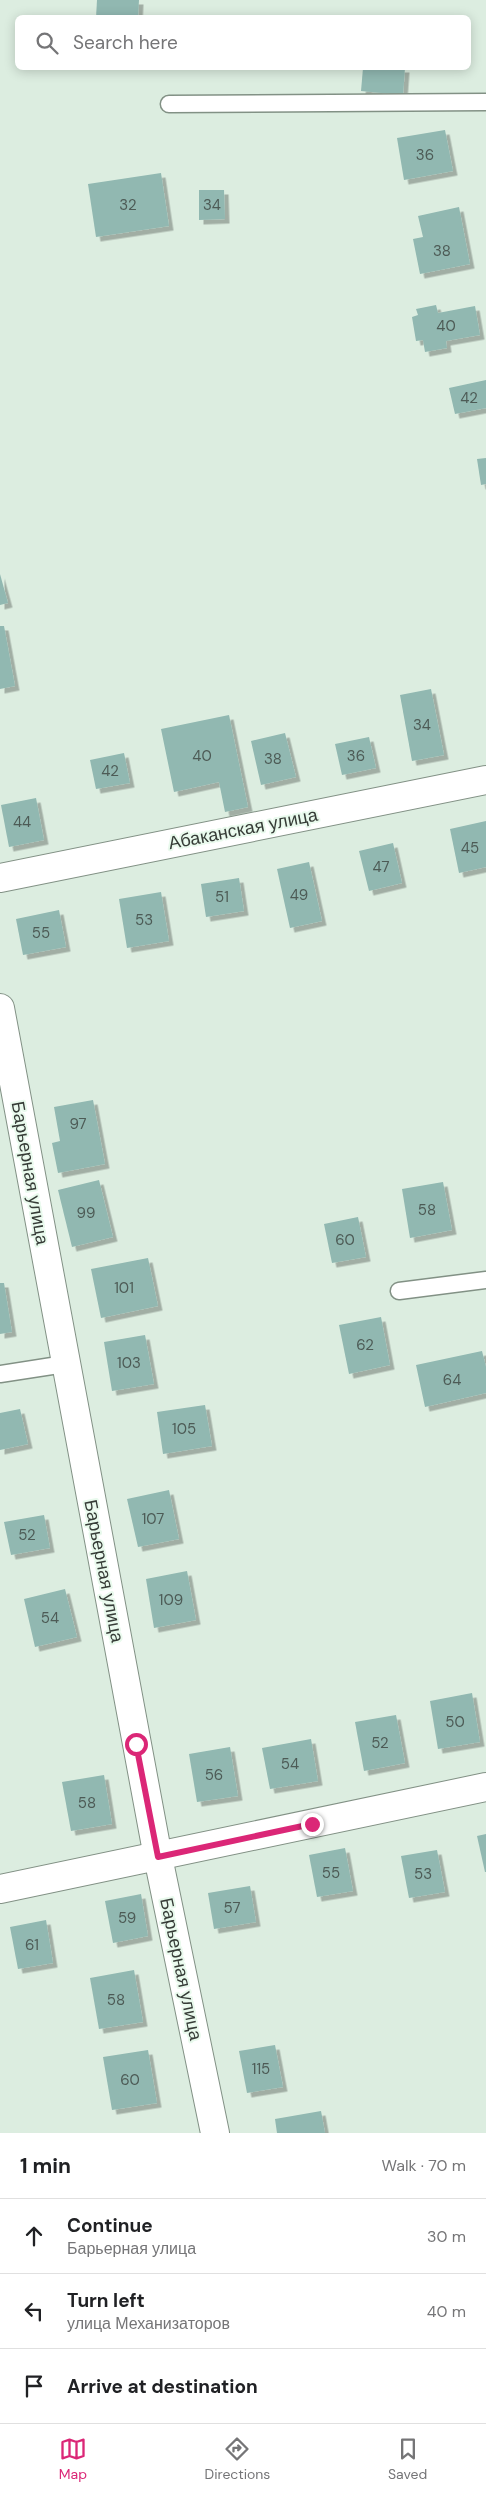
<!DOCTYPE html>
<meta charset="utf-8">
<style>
:root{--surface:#fff;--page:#f6f6f6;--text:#202124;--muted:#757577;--line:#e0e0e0;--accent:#db2777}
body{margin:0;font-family:"DM Sans",sans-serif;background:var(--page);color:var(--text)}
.stop{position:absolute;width:15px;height:15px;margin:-11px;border:4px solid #db2777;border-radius:50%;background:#fff}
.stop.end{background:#db2777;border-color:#fff;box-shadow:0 1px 5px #0008}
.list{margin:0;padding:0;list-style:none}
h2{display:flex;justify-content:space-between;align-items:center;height:65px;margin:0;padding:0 20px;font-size:21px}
h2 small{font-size:16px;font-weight:400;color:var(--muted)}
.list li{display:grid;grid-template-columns:32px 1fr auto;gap:15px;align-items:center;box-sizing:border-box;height:75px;padding:0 20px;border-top:1px solid var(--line)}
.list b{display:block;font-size:19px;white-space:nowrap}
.list p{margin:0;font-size:16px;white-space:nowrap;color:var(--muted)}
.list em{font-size:16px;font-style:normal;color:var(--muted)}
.icon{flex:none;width:28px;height:28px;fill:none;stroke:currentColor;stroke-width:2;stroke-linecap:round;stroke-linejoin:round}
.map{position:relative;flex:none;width:486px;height:2133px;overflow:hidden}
.search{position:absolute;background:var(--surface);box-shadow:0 2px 12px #0003;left:15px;right:15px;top:15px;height:55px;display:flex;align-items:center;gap:12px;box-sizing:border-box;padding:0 18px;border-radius:8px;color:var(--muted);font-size:19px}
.sheet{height:290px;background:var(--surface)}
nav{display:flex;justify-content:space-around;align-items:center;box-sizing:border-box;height:70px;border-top:1px solid var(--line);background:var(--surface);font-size:14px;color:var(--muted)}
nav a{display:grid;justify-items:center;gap:2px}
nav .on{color:var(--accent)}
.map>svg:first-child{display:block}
.building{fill:#91b8b1;filter:url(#shadow)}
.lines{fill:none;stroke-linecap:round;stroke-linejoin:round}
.lane-casing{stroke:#829185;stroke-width:19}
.street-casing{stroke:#829185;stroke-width:30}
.lane{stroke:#fff;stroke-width:16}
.street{stroke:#fff;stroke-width:28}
.route{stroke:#db2777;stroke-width:6}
.labels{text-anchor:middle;stroke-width:4;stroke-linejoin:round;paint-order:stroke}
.number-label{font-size:15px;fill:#4d5b56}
.street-label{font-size:18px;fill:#363c37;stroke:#e9faed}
</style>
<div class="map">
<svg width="486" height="2133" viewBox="0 0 486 2133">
<defs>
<filter id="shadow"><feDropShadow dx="4.5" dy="4.5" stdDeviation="0" flood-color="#0004"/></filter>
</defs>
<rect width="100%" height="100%" fill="#dcede0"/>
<g class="building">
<polygon points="97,0 139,0 138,18 96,18"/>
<polygon points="363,68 405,68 403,95 361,91"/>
<polygon points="445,130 453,171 404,180 397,138"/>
<polygon points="161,173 169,226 96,237 88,184"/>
<polygon points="199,190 224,190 225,219 199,220"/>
<polygon points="459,207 470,264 420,274 413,239 423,237 418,216"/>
<polygon points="436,305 438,313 475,306 480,335 446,341 447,348 425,352 423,340 416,341 412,317 418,315 416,309"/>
<polygon points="486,380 486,408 455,414 449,388"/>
<polygon points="486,458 486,484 481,485 477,459"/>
<polygon points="0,574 8,603 0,605"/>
<polygon points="0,626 4,626 15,686 0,689"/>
<polygon points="431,689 444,755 412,761 400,695"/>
<polygon points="229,715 248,807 225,812 219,782 174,792 161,729"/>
<polygon points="285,733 296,777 261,785 251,741"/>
<polygon points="369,737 376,768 342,775 335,744"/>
<polygon points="124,753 130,783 96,789 90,760"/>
<polygon points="36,798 44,840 9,847 1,805"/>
<polygon points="486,821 486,867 459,873 450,829"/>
<polygon points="393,843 402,883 369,891 359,851"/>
<polygon points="309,862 322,921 290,928 277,869"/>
<polygon points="239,878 244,911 206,917 201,884"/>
<polygon points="161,892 169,941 127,948 119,899"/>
<polygon points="59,910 66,947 23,955 16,919"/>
<polygon points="93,1100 105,1164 58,1173 52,1143 60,1141 54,1107"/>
<polygon points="99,1180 113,1237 72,1247 58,1190"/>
<polygon points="443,1182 452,1230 410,1238 402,1189"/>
<polygon points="358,1217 366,1257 332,1263 324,1224"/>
<polygon points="148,1258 158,1306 101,1318 91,1269"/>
<polygon points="0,1283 4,1283 12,1332 0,1334"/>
<polygon points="381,1317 390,1365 349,1374 339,1325"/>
<polygon points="145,1335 154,1384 112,1391 104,1342"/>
<polygon points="482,1351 486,1367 486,1393 425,1407 416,1365"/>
<polygon points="205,1405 212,1446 163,1454 157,1412"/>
<polygon points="20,1409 28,1444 0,1450 0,1413"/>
<polygon points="169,1490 179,1539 138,1547 127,1499"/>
<polygon points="44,1515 50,1548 11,1555 4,1522"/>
<polygon points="187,1571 196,1620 154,1628 146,1579"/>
<polygon points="65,1589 77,1637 35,1647 24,1599"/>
<polygon points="472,1693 480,1742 438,1749 430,1701"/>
<polygon points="396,1715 405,1763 364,1771 355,1722"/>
<polygon points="311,1739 318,1781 270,1789 262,1748"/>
<polygon points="230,1747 238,1796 197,1802 189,1754"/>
<polygon points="104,1775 112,1824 71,1831 62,1782"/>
<polygon points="486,1834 486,1872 485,1872 477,1836"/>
<polygon points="345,1848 353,1891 317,1897 309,1855"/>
<polygon points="437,1850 445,1892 409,1898 401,1856"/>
<polygon points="250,1886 256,1922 214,1929 208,1893"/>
<polygon points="141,1894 148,1936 113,1943 105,1901"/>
<polygon points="46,1920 53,1963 18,1969 10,1927"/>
<polygon points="134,1970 143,2022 99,2029 90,1978"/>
<polygon points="275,2045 283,2087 247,2093 239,2051"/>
<polygon points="148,2050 157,2103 112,2110 103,2057"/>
<polygon points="321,2111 325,2133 277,2133 275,2119"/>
</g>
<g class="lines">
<g class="lane-casing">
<g id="lane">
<polyline points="169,104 486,102"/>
<polyline points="399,1291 486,1280"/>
<polyline points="0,1374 65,1364"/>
</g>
</g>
<g class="street-casing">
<g id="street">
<polyline points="0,878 486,780"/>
<polyline points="0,1008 158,1857 215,2133"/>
<polyline points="0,1889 486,1787"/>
</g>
</g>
<use href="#lane" class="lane"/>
<use href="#street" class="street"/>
</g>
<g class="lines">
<polyline class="route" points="136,1744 158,1857 312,1824"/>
</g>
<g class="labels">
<g class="number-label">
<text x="425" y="160">36</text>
<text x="128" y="210">32</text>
<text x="212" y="210">34</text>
<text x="442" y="256">38</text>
<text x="446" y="331">40</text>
<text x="469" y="403">42</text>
<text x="422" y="730">34</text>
<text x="202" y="761">40</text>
<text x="356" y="761">36</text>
<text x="273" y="764">38</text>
<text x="110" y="776">42</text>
<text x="22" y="827">44</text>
<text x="470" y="853">45</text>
<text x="381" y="872">47</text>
<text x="299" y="900">49</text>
<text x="222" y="902">51</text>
<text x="144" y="925">53</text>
<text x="41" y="938">55</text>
<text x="78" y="1129">97</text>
<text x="427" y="1215">58</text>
<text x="86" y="1218">99</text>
<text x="345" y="1245">60</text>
<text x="124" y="1293">101</text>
<text x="365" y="1350">62</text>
<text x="129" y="1368">103</text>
<text x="452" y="1385">64</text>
<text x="184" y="1434">105</text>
<text x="153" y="1524">107</text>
<text x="27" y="1540">52</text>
<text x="171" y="1605">109</text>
<text x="50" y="1623">54</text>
<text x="455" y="1727">50</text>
<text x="380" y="1748">52</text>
<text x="290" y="1769">54</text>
<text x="214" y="1780">56</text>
<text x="87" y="1808">58</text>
<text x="331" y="1878">55</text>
<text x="423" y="1879">53</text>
<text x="232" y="1913">57</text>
<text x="127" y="1923">59</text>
<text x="32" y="1950">61</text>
<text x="116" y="2005">58</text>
<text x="261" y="2074">115</text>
<text x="130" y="2085">60</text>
</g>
<g class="street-label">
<text transform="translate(243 829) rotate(-11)" y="6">Абаканская улица</text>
<text transform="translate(30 1173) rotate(80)" y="6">Барьерная улица</text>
<text transform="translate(104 1571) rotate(79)" y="6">Барьерная улица</text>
<text transform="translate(181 1969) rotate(78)" y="6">Барьерная улица</text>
</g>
</g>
</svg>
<div class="stop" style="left:136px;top:1744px"></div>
<div class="stop end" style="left:312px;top:1824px"></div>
<div class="search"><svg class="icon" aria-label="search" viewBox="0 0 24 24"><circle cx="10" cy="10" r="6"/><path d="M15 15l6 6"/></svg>Search here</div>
</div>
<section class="sheet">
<h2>1 min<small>Walk · 70 m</small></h2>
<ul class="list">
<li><svg class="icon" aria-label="ahead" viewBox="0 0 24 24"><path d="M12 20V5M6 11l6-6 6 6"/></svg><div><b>Continue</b><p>Барьерная улица</p></div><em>30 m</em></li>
<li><svg class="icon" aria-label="left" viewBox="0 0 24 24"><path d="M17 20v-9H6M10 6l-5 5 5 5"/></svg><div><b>Turn left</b><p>улица Механизаторов</p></div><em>40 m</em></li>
<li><svg class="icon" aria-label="arrive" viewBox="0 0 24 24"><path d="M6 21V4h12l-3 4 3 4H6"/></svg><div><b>Arrive at destination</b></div></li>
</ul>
</section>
<nav>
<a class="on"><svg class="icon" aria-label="map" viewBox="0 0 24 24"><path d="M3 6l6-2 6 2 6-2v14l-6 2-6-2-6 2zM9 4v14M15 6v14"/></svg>Map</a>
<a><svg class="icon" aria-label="directions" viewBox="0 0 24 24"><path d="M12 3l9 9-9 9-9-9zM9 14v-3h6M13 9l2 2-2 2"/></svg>Directions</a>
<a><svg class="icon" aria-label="saved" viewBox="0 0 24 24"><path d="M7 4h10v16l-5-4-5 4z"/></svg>Saved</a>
</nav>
